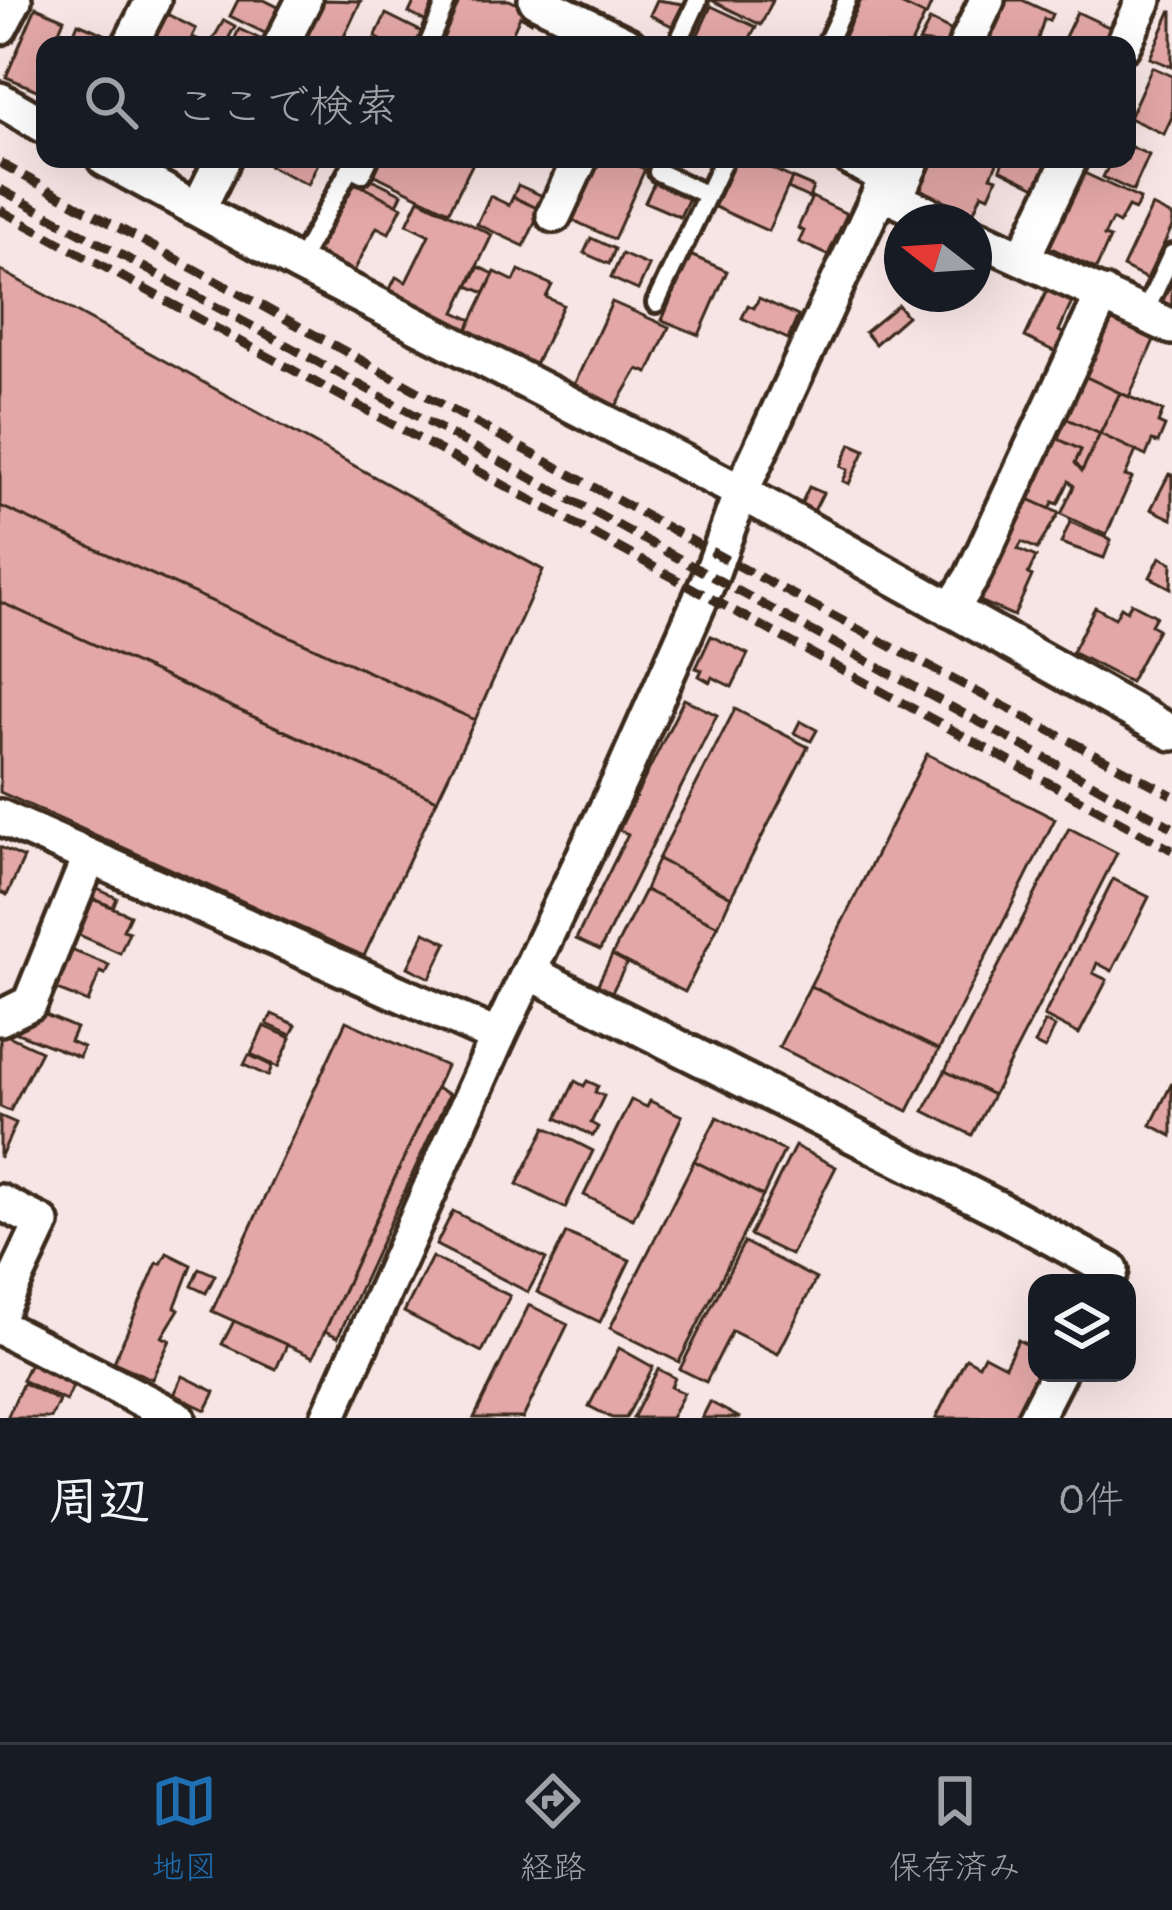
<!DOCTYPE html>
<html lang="ja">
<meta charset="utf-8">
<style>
:root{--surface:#171b24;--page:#242831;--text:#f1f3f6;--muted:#9ea1a6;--line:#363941;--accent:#1f6fb2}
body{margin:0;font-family:Pangolin,"Klee One",sans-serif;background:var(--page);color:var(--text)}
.controls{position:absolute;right:36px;bottom:36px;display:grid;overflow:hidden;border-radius:24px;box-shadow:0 12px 48px #0002}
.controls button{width:108px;height:108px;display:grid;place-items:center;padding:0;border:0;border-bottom:3px solid var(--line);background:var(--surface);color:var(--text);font:60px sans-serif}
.compass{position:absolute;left:884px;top:204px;width:108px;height:108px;border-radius:50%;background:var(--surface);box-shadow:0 12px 48px #0002;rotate:287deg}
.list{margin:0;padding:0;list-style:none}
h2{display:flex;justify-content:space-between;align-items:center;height:156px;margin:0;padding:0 48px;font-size:51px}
h2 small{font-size:39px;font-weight:400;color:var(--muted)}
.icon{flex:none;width:66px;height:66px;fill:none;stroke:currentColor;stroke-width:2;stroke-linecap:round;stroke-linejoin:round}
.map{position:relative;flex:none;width:1172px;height:1418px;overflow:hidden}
.search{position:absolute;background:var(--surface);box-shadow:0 12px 48px #0002;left:36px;right:36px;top:36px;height:132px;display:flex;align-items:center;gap:30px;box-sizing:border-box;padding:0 42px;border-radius:24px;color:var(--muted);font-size:45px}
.sheet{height:324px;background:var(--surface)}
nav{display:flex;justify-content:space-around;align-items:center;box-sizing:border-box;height:168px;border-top:3px solid var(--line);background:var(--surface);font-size:33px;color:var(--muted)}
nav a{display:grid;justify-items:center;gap:6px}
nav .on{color:var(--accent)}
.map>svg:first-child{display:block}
.building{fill:#e2a7a6;stroke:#3b2a1e;stroke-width:3}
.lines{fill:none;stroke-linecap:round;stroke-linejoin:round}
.service-casing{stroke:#3b2a1e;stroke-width:26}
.minor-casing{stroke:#3b2a1e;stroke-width:42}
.service{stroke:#fff;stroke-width:16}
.minor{stroke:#fff;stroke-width:33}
.rail{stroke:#3b2a1e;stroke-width:9;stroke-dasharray:18 9;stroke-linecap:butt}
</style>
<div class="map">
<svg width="1172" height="1418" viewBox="0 0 1172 1418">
<rect width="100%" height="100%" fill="#f6e5e4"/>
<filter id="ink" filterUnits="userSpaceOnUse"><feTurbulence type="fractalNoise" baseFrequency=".00833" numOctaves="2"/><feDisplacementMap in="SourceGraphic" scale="24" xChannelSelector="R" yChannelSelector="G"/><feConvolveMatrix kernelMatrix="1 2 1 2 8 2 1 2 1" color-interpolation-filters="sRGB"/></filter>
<g filter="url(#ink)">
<g class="building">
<polygon points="238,0 264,0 288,12 275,38 230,16"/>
<polygon points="324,0 361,1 340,45 303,45"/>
<polygon points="415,0 440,0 429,23 409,13"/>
<polygon points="460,0 509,0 535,12 531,22 520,16 507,45 455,45 442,39"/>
<polygon points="657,0 683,4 672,26 650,15"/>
<polygon points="711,0 773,0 761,25"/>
<polygon points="861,0 892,0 925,15 911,45 840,45"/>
<polygon points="892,0 933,0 926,16"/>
<polygon points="1002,0 1022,0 1052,14 1049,21 1044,19 1036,45 981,45"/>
<polygon points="711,6 756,27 746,45 693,45"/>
<polygon points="36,7 64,19 53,45 45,45 45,78 39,91 6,77"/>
<polygon points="161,11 196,29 192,37 197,39 194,45 144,45"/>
<polygon points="1077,12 1113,29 1106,45 1082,45 1065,37"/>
<polygon points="1170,12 1172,12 1172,67 1150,58"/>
<polygon points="386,14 424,33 418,45 391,45 375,37"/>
<polygon points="224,20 235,26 225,45 213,39"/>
<polygon points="930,20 954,32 948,45 919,42"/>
<polygon points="78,23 109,36 106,45 70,43"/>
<polygon points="557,24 595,45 547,45"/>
<polygon points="239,29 262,40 260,45 232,45"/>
<polygon points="1152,67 1172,76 1172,117 1164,134 1129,118"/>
<polygon points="1127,145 1149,155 1133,191 1103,177 1112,159 1127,159"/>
<polygon points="271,159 320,159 308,185 268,165"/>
<polygon points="375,159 411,162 412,159 475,159 449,211 369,172"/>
<polygon points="593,159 622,159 645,169 614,239 566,217"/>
<polygon points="735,159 751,159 792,178 768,231 713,206"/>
<polygon points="923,159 994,159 998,161 991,176 997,178 989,196 982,193 971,218 909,190"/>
<polygon points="1004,159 1057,159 1042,190 1000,169"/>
<polygon points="1080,171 1140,199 1135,210 1128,207 1119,224 1112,220 1104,236 1110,238 1096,269 1045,245"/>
<polygon points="368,177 402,194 397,205 363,187"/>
<polygon points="792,178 813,187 809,198 788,188"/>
<polygon points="350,180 402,207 389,233 377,227 352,275 312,254"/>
<polygon points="655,181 690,196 680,217 645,202"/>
<polygon points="518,185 547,198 541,210 513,197"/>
<polygon points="490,196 509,205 513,197 541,210 524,246 477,224"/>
<polygon points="812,197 847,214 828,255 799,242 804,231 798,228"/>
<polygon points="419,199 492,235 455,312 472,320 465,334 438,321 440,316 389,291 396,277 406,282 429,235 407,224"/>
<polygon points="1152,206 1172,216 1172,227 1147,279 1123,267"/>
<polygon points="591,238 615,249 609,264 584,253"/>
<polygon points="622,254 649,266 638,290 611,278"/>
<polygon points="690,255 727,271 699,335 662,320"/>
<polygon points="479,267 494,274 485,293 468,286"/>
<polygon points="0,270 543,570 475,720 0,506"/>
<polygon points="519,270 552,285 546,297 563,305 534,367 465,334 495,272 514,281"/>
<polygon points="1172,270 1172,316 1153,307"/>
<polygon points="1047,290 1072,302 1059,331 1068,336 1060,354 1025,337"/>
<polygon points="759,298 798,316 788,339 742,318 748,305 754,308"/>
<polygon points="612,302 669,327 648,373 638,369 616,406 573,387"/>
<polygon points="898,305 907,316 875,344 865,332"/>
<polygon points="1112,315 1167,336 1163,344 1154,340 1129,397 1084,376"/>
<polygon points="1084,376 1120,393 1100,434 1065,418"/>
<polygon points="1120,393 1163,411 1158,423 1165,426 1158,443 1152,441 1146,456 1100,434"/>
<polygon points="1065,418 1100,434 1082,471 1075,463 1081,450 1056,438"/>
<polygon points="1100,434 1136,451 1125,476 1132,478 1106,535 1061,514 1074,486 1069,481 1058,504 1053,502 1050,509 1028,499 1056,438 1081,450 1075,463 1082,471"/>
<polygon points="851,444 865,450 849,484 843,481 848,470 841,466"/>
<polygon points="1169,474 1172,475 1172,519 1151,509"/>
<polygon points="809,487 823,493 814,511 801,504"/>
<polygon points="1028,499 1059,513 1037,549 1022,542 1018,549 1036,557 1028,574 1032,576 1014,616 975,599 983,583 987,585"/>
<polygon points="0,506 475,720 437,800 0,602"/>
<polygon points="1070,522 1111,540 1104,558 1061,543"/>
<polygon points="1160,557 1172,563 1171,588 1150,577"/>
<polygon points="0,602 437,800 364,956 0,792"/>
<polygon points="1131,603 1156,616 1151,625 1158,629 1130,682 1072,652 1095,607 1115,618 1121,607 1127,611"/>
<polygon points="711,636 748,654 732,687 712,677 710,682 699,676 702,670 696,668"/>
<polygon points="684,699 717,715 600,950 576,939 628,834 619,830"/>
<polygon points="735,709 808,747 731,897 658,859"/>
<polygon points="800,721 817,730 811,741 794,733"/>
<polygon points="927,754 1055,819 939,1050 810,986"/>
<polygon points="1069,828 1117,853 993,1095 945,1071"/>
<polygon points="0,847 24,858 7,895 0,892"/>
<polygon points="658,859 731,897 718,926 645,890"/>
<polygon points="1113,879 1149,897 1112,971 1097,963 1093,973 1107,980 1079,1034 1044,1016"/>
<polygon points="95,888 117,898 113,907 91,898"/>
<polygon points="645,890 718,926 685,992 612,955"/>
<polygon points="91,898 130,915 123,930 129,932 120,953 75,933"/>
<polygon points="425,932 447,943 430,978 408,967"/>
<polygon points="64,947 109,965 105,974 100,972 88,1002 57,990 60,983 50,979"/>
<polygon points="612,955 627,963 611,994 597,986"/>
<polygon points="810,986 939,1050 908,1111 779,1047"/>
<polygon points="26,1012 39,1012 76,1028 70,1041 83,1047 79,1057 17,1033"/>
<polygon points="272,1014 296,1025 291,1035 267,1024"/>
<polygon points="346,1021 446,1066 313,1357 212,1311"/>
<polygon points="1045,1022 1055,1027 1045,1049 1035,1044"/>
<polygon points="264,1026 291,1038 278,1067 251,1054"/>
<polygon points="0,1032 41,1051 10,1111 0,1107"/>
<polygon points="249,1055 272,1066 268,1076 244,1065"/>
<polygon points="945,1071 993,1095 972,1135 924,1111"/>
<polygon points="575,1081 584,1086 587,1081 598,1086 595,1092 604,1096 591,1123 598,1127 593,1136 557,1118"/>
<polygon points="1172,1083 1172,1136 1151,1125"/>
<polygon points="436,1088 449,1094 338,1337 325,1331"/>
<polygon points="631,1100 647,1107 650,1101 682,1116 633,1219 584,1195"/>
<polygon points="0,1116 16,1123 0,1158"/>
<polygon points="717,1117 784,1151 763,1196 694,1161"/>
<polygon points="546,1127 593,1151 565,1208 517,1184"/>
<polygon points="795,1146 836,1167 791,1255 750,1235"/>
<polygon points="694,1161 763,1196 679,1362 610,1328"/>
<polygon points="453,1211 546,1259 528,1292 436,1245"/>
<polygon points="566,1233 630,1260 600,1322 537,1292"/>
<polygon points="744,1242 816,1279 778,1354 732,1331 706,1382 680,1369"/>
<polygon points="167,1253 191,1265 175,1307 179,1309 162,1337 170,1340 152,1379 114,1362 157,1263 161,1264"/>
<polygon points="432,1257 510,1296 482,1352 404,1312"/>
<polygon points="199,1268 215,1275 206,1293 191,1286"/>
<polygon points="529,1305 568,1324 523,1418 474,1418"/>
<polygon points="234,1321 287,1345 276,1369 222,1344"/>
<polygon points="1018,1340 1037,1350 1037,1373 1014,1418 936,1418 966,1358 979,1365 984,1355 1005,1366"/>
<polygon points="619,1348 653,1367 626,1418 612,1418 589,1406"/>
<polygon points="31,1361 75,1382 66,1401 22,1380"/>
<polygon points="658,1369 675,1378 671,1387 684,1393 671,1418 633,1418"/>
<polygon points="183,1376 215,1392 206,1410 174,1395"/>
<polygon points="23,1383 59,1401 51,1418 7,1418"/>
<polygon points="710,1402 740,1418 702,1418"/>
</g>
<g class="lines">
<g class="service-casing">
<g id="service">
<polyline points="428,45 447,0"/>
<polyline points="677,45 698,0"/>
<polyline points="826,45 847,0"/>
<polyline points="658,172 707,195"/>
<polyline points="298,264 350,168 362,174 369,159"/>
<polyline points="656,303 724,159"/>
<polyline points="1144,314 1172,254"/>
</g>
</g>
<g class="minor-casing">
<g id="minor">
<polyline points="536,0 628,45"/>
<polyline points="0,27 14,0"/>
<polyline points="130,45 153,0"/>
<polyline points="281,45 304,0"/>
<polyline points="966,45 987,0"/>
<polyline points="1123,45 1144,0"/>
<polyline points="0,100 45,126"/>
<polyline points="105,159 298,264 741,492 1172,733"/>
<polyline points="880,192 945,222"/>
<polyline points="895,199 913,159"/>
<polyline points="198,209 223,159"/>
<polyline points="554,215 580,159"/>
<polyline points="974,236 1172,327"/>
<polyline points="1023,258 1070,159"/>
<polyline points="951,610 972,577 1103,294"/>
<polyline points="0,817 498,1037"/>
<polyline points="531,973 997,1208 1111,1270 1105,1283"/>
<polyline points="0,1018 30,1003 89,858"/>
<polyline points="0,1202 42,1223 0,1312"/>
<polyline points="0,1327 178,1418"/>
<polyline points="328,1418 498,1037 622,776 711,575 741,492 887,177 852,159"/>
<polyline points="1035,1418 1058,1373"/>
</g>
</g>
<use href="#service" class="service"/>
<use href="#minor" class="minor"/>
<g class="rail">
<polyline points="0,163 718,555 1172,795"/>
<polyline points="0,189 1172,827"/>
<polyline points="0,210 1172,850"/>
</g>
</g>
</g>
</svg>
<div class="controls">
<button><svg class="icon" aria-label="layers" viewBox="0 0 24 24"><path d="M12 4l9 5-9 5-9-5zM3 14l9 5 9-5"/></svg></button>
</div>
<svg class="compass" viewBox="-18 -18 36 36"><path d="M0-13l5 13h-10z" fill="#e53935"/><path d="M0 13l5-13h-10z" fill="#9ea1a6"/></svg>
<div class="search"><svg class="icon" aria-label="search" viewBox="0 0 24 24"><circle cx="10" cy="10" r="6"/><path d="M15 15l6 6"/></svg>ここで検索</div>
</div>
<section class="sheet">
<h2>周辺<small>0件</small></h2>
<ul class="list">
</ul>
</section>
<nav>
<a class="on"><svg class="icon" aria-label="map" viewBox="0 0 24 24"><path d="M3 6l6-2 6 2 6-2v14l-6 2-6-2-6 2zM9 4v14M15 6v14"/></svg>地図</a>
<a><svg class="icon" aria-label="directions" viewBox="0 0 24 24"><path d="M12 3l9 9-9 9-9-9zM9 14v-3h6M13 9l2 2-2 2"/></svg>経路</a>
<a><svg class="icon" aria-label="saved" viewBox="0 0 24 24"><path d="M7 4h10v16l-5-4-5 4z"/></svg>保存済み</a>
</nav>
